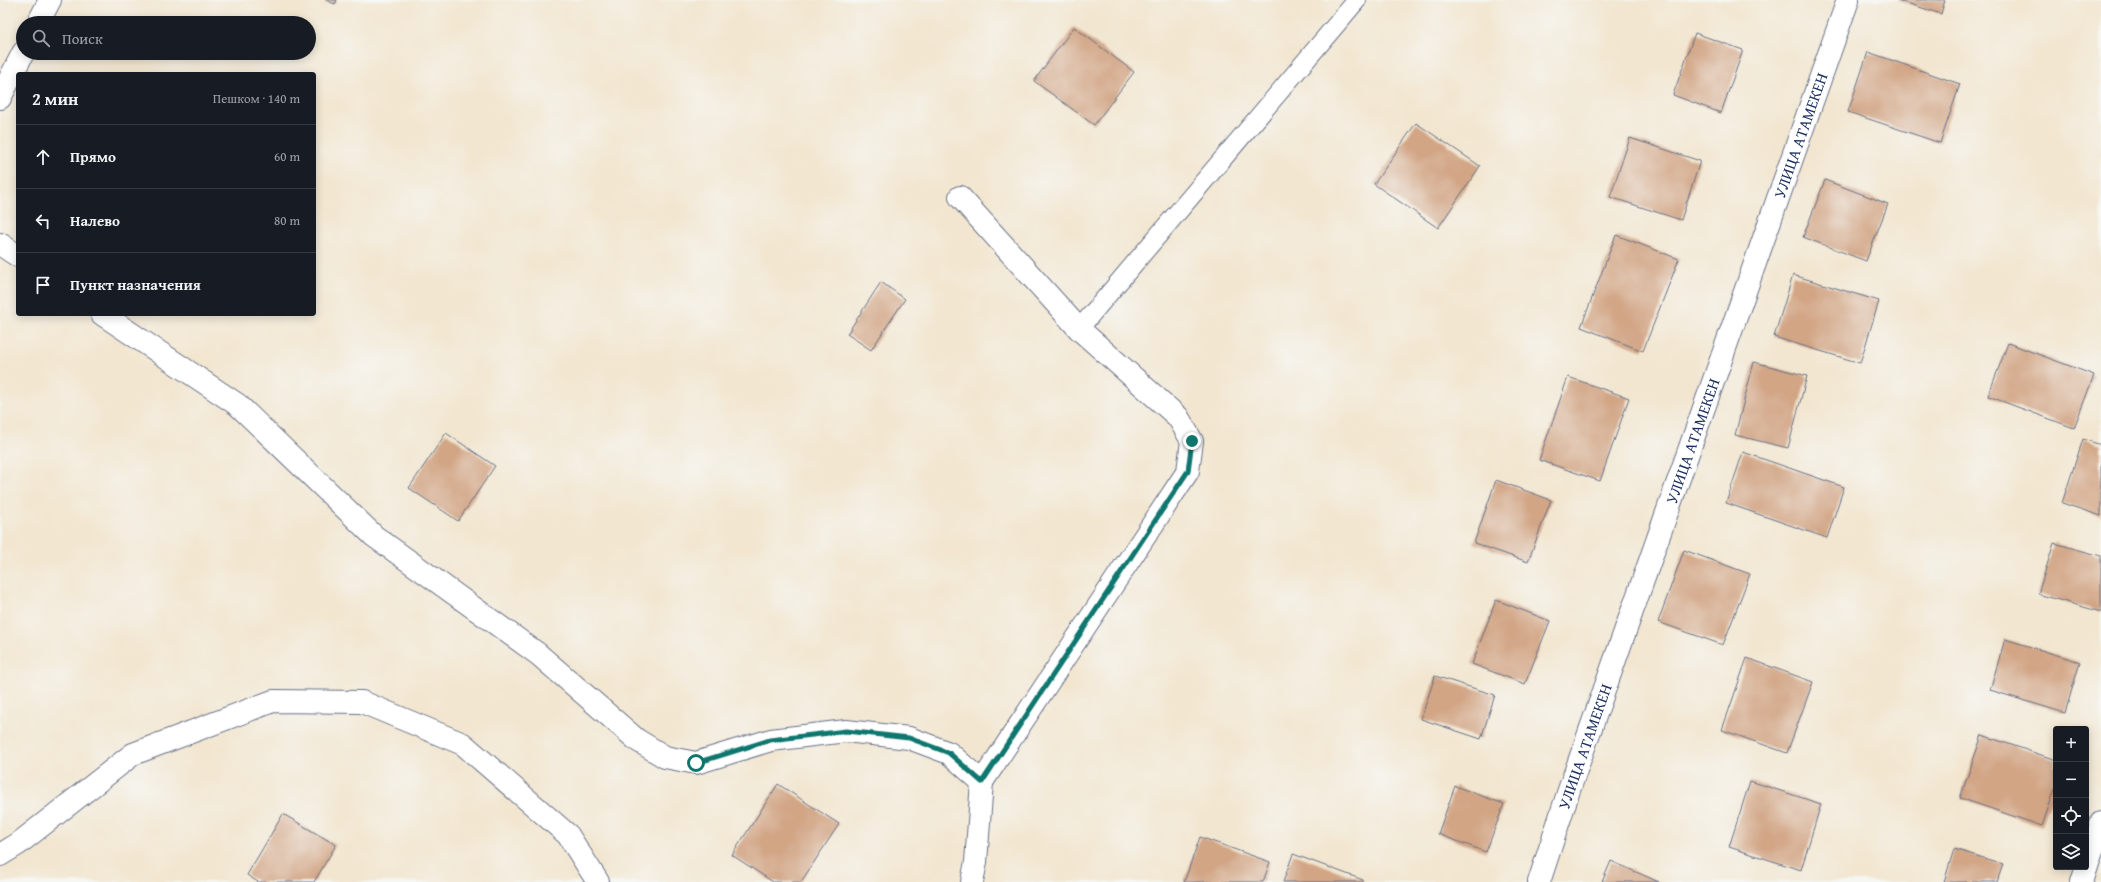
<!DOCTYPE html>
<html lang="ru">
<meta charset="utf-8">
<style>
:root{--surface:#171b24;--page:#20242c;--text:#f1f3f6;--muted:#9ea1a6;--line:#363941}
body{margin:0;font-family:"Gentium Book Plus",serif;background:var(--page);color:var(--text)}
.controls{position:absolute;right:12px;bottom:12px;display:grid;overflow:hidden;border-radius:4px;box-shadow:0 2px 10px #0003}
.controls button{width:36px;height:36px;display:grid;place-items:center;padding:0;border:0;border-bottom:1px solid var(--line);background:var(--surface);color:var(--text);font:20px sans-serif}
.stop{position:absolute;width:12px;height:12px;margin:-9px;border:3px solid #0f766e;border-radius:50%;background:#fff}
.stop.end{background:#0f766e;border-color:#fff;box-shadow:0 1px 4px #0008}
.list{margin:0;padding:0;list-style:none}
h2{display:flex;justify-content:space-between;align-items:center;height:52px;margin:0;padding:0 16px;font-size:17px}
h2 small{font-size:13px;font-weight:400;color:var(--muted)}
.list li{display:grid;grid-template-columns:26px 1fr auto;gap:12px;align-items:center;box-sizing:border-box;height:64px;padding:0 16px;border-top:1px solid var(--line)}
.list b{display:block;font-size:15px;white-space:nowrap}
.list em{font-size:13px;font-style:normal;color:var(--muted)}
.icon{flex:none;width:22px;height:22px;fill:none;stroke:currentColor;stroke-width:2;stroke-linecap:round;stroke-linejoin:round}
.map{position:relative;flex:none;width:2101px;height:882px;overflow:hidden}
.search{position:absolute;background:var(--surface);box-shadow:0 2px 10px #0003;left:16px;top:16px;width:300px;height:44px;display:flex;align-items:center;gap:10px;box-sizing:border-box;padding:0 14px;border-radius:22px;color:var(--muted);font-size:15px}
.panel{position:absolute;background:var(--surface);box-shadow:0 2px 10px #0003;left:16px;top:72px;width:300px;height:244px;border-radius:4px}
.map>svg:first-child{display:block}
.building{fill:#d2a585}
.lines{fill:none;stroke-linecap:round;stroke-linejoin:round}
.service-casing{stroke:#666f86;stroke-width:20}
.minor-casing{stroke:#666f86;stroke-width:24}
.service{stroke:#fff;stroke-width:18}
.minor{stroke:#fff;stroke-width:22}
.route{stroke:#0f766e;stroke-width:5}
.labels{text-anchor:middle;stroke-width:3.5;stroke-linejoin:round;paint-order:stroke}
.street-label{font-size:16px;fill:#1b2f5e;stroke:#f6f6f2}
</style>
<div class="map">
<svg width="2101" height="882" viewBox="0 0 2101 882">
<rect width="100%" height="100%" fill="#f6f6f2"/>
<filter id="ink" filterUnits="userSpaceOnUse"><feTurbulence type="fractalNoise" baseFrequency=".025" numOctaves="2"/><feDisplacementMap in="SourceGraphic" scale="8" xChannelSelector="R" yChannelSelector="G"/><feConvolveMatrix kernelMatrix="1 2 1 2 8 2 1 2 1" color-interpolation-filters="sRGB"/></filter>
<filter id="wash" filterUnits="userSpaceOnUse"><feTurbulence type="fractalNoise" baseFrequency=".012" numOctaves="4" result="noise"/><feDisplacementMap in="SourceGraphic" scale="16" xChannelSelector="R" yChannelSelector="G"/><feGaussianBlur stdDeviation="0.9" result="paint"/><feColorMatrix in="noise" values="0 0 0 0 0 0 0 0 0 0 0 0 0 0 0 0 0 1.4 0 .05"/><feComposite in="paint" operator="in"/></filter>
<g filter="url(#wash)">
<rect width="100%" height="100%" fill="#f2e6d0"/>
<g id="blocks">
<g class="building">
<polygon points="325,0 337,0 335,4"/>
<polygon points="1897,0 1945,0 1941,14"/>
<polygon points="1074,27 1134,72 1094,125 1034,81"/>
<polygon points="1695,33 1743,50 1721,113 1673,95"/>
<polygon points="1868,52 1960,84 1940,143 1848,112"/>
<polygon points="1416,123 1480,166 1438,228 1374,184"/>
<polygon points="1630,138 1700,161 1681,220 1610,197"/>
<polygon points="1825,180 1888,204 1866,261 1803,237"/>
<polygon points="1616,235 1679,259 1643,351 1581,327"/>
<polygon points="1793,275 1879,301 1860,363 1774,337"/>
<polygon points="881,282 905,299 871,350 847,334"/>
<polygon points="2008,343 2094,375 2074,428 1988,396"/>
<polygon points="1754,362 1807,376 1788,448 1735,435"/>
<polygon points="1568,377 1629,398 1600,481 1539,460"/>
<polygon points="446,433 495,466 458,521 409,488"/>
<polygon points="2083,439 2101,445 2101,516 2062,503"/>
<polygon points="1743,452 1844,487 1827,538 1726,503"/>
<polygon points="1496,480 1551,500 1528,562 1474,543"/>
<polygon points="2054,543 2101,556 2101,612 2038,594"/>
<polygon points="1684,550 1750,574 1723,645 1658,622"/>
<polygon points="1496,600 1550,621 1525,684 1472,664"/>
<polygon points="2005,639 2080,662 2065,713 1990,690"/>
<polygon points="1747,658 1813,682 1787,753 1722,730"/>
<polygon points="1435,676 1495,695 1481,739 1421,719"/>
<polygon points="1982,735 2056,760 2056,786 2042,826 1960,798"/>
<polygon points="1750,781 1821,804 1801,870 1729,847"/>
<polygon points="778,784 839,824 801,882 773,882 732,855"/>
<polygon points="1455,786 1504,804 1486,852 1438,834"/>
<polygon points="283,814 336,845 314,882 258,882 247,875"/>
<polygon points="1200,837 1270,862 1263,882 1184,882"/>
<polygon points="1954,849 2003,864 1997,882 1944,882"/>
<polygon points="1293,854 1363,880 1363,882 1283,882"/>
<polygon points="1611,861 1659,882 1602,882"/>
</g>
</g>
</g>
<g filter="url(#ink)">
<use href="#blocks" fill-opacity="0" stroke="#666f86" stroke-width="1"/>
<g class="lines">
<g class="service-casing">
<polyline id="service" points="1079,329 1357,0"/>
</g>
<g class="minor-casing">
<g id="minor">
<polyline points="38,23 50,0"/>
<polyline points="0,98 23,53"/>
<polyline points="960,197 1079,329 1178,417 1192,441 1188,471 982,782"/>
<polyline points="0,244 18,256"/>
<polyline points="102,314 238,405 374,536 538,654 637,740 665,757 696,763 771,740 846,731 909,738 949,753 982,782 976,862 972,882"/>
<polyline points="0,855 18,844 133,754 273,701 362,702 463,744 568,835 598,882"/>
<path id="s1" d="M1539,882L1569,790L1848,0"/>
<polyline points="2082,882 2101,823"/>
</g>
</g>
<use href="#service" class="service"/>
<use href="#minor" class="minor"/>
</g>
</g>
<g class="lines" filter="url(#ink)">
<polyline class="route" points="696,763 770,740 846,731 909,738 949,753 982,782 1188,471 1192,441"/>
</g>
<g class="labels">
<g class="street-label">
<text dy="6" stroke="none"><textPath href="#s1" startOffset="791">УЛИЦА АТАМЕКЕН</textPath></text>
<text dy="6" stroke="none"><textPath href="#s1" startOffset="467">УЛИЦА АТАМЕКЕН</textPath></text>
<text dy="6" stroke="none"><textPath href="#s1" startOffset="143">УЛИЦА АТАМЕКЕН</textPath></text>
</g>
</g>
</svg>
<div class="controls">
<button>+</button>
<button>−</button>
<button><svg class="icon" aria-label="locate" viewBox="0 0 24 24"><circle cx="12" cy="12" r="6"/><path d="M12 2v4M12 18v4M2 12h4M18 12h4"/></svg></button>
<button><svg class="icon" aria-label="layers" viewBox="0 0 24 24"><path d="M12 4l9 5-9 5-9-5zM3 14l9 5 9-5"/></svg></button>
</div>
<div class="stop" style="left:696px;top:763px"></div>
<div class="stop end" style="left:1192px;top:441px"></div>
<div class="search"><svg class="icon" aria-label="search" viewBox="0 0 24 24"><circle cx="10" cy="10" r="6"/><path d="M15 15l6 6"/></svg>Поиск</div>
<section class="panel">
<h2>2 мин<small>Пешком · 140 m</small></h2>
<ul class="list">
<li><svg class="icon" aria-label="ahead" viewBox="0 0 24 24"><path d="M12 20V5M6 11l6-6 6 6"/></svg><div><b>Прямо</b></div><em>60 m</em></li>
<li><svg class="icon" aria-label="left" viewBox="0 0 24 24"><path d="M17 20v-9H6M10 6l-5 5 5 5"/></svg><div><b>Налево</b></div><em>80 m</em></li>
<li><svg class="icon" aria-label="arrive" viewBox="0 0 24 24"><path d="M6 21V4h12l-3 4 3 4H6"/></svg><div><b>Пункт назначения</b></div></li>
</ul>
</section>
</div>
